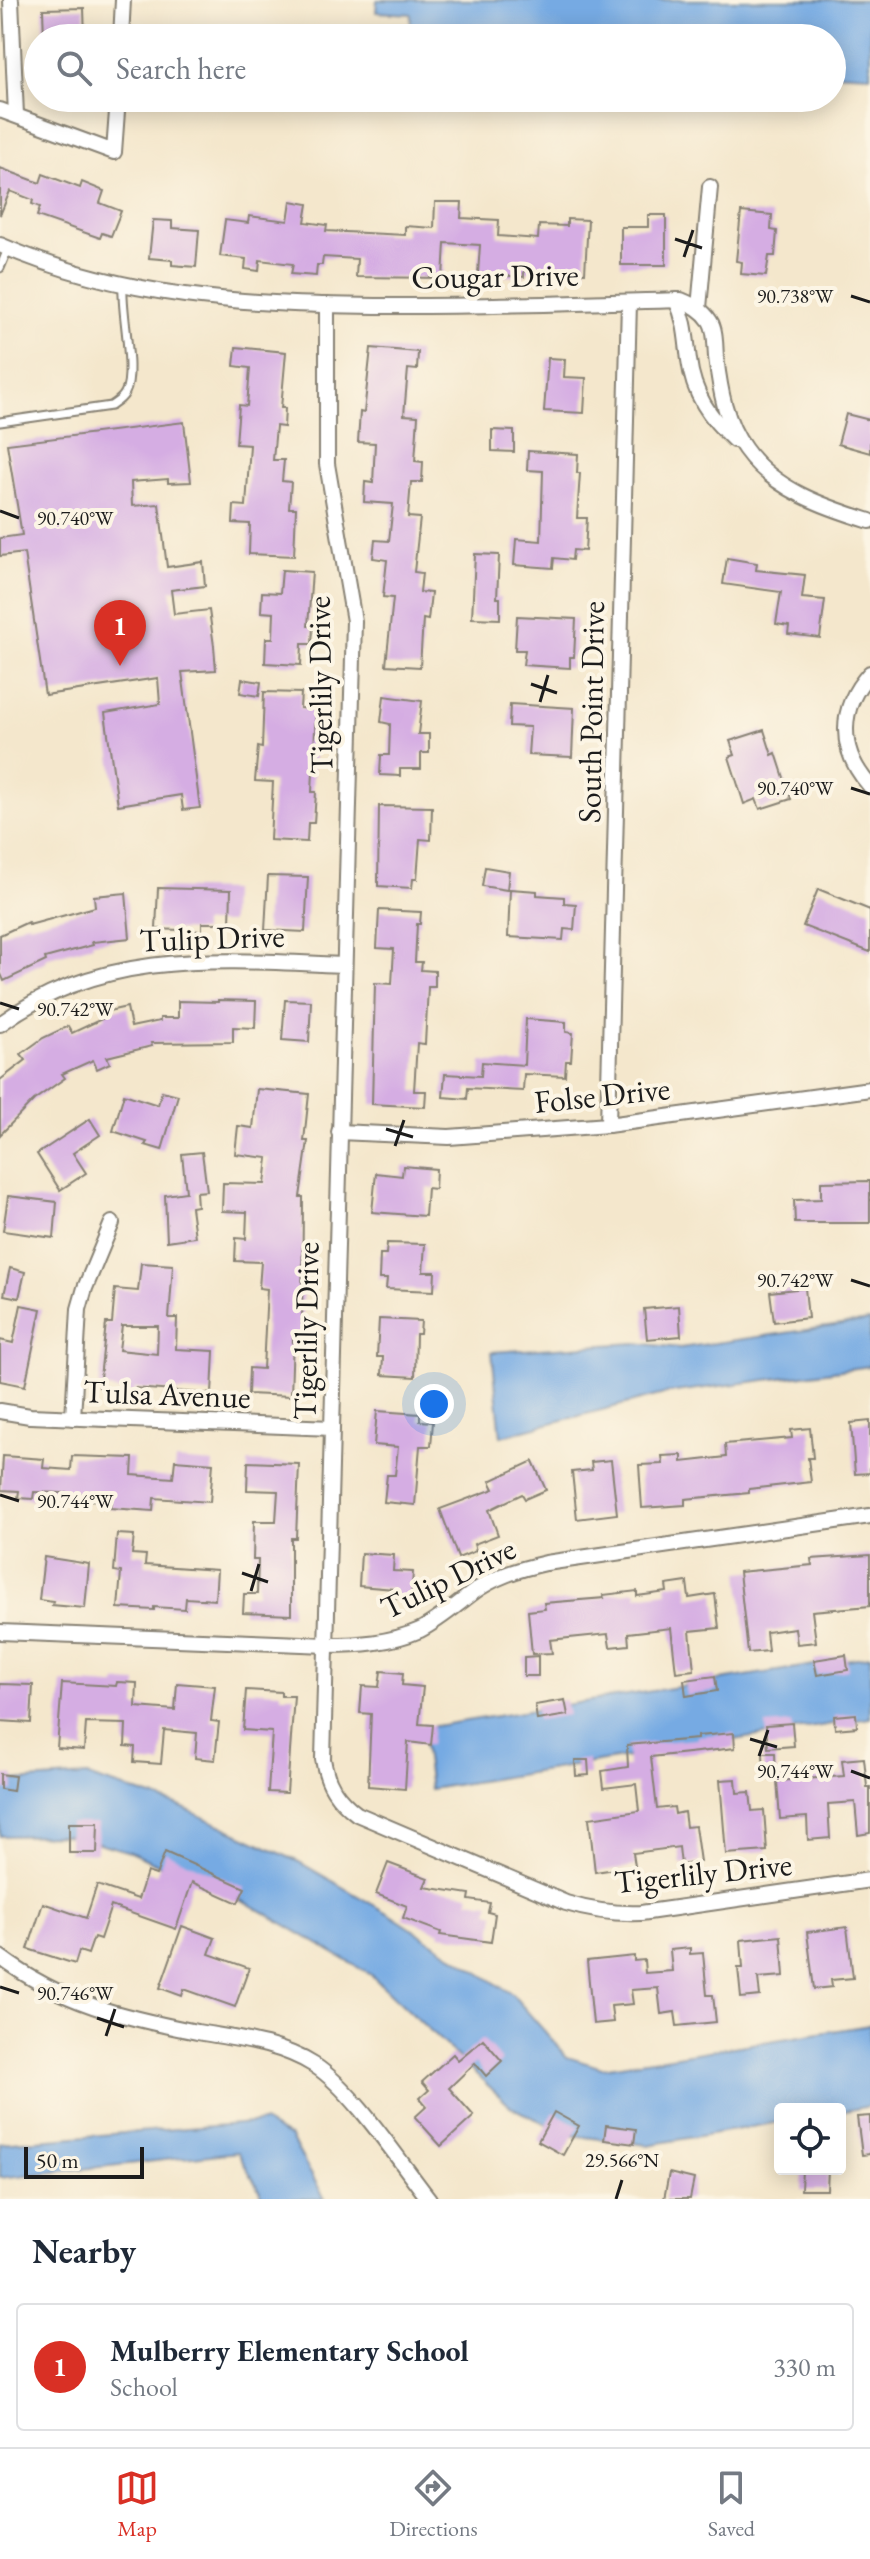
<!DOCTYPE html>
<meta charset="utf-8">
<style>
:root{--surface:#fff;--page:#f6f6f7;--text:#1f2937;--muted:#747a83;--line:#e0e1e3;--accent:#d93025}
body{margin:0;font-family:"EB Garamond",serif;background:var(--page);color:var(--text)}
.controls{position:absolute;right:24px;bottom:24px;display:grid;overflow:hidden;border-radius:8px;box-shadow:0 4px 20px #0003}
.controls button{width:72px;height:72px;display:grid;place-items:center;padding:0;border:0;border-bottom:2px solid var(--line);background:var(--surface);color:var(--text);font:40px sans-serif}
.scale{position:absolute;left:24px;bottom:20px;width:120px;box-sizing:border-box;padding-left:8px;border:4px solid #1c1c1c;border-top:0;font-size:22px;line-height:28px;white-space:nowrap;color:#1c1c1c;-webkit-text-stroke:6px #fcf5e5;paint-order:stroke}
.you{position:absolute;left:434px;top:1404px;width:28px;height:28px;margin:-20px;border:6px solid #fff;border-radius:50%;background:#1a73e8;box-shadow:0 0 0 12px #1a73e833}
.badge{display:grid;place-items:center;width:52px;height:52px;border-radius:50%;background:var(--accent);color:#fff;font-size:26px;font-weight:700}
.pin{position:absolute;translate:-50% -66px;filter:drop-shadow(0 2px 4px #0008)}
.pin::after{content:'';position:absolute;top:42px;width:28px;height:24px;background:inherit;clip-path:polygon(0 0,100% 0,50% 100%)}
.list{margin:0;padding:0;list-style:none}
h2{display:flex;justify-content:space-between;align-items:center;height:104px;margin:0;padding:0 32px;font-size:34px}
h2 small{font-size:26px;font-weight:400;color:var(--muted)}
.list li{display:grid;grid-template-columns:52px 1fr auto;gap:24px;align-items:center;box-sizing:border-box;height:128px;margin:0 16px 16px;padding:0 16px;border:2px solid var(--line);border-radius:8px}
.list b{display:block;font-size:30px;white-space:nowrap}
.list p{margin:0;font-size:26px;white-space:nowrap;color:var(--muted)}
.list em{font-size:26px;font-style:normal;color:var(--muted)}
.icon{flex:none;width:44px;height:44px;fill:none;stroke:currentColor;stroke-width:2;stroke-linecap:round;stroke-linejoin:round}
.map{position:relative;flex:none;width:870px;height:2199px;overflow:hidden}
.search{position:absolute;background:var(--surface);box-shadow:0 4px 20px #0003;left:24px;right:24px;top:24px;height:88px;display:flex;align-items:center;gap:20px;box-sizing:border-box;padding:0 28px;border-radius:44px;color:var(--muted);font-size:30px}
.sheet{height:248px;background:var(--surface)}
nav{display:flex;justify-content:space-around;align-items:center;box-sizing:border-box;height:112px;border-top:2px solid var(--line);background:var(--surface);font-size:22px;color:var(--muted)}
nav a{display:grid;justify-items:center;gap:4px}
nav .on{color:var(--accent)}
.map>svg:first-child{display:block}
.water{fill:#76aae3;stroke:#496380;stroke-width:2}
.building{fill:#d5ade3;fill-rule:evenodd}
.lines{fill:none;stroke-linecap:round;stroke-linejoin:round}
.lane-casing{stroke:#888274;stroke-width:11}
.street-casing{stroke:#888274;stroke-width:18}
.lane{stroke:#fff;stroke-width:7}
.street{stroke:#fff;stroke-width:14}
.ticks{fill:none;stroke:#1c1c1c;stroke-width:3}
.labels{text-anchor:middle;stroke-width:8;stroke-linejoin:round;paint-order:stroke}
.street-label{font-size:32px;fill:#1c1c1c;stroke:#fcf5e5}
.ticks-label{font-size:20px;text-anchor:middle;fill:#1c1c1c;stroke:#fcf5e5;stroke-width:8;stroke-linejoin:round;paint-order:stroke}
</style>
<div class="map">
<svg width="870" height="2199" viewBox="0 0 870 2199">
<rect width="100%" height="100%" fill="#fcf5e5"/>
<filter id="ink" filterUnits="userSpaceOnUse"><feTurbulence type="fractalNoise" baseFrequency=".0125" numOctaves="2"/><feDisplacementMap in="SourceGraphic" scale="16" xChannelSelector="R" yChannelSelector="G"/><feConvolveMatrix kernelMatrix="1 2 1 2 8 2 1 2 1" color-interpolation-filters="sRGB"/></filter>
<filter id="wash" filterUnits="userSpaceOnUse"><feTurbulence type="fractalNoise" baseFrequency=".006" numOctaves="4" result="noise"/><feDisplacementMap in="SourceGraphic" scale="32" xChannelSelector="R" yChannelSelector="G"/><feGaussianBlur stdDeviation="1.8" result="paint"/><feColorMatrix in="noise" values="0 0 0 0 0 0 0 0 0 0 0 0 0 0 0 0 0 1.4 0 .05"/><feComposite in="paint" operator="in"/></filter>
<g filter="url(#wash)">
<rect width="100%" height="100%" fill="#f4e7cc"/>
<g class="water">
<polygon points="377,0 870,0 870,75 832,73 832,38 410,38 411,14 376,12"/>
<polygon points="407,98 499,98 498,110 407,105"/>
<polygon points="870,1321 870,1366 668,1393 501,1436 492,1352 636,1343 680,1348"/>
<polygon points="870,1656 870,1718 430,1789 422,1728"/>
<polygon points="87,1776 177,1805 299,1862 389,1914 512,1994 567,2057 602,2068 870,2025 870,2106 840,2112 840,2109 780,2109 780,2122 648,2145 569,2135 511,2107 371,1975 253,1906 130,1852 71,1835 0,1836 0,1782"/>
<polygon points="263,2122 291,2138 325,2199 264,2199 238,2152 0,2178 0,2143"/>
</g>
<g id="blocks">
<g class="building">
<polygon points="84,8 85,38 44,38 43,9"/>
<polygon points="0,168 40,183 43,174 80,188 82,182 104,191 100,203 121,211 111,236 102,233 100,238 37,216 40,207 32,204 33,200 10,191 0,215"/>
<polygon points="291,201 308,204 305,222 327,225 326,231 405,235 405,226 434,228 435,202 462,202 461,218 499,220 498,236 538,239 539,225 567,226 567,219 588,220 585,273 524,271 524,277 478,274 480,245 445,243 443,278 356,277 357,259 323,257 322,265 317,265 316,276 291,274 293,264 260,260 259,271 245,269 246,259 220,256 225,220 248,223 249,216 288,221"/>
<polygon points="741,212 772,215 771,230 777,231 775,256 769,256 766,276 741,274 742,262 736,261"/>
<polygon points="648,215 666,215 666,265 621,265 621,227 648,227"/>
<polygon points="153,220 172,221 172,228 199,230 196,267 172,265 172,260 149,258"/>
<polygon points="236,347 286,352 281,408 285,408 284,427 276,426 273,460 284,460 282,481 291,482 289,508 296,508 294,556 249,554 250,524 233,523 234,505 246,506 250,445 236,444 239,405 247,406 250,368 234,366"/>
<polygon points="371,348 418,352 417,370 408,369 404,415 418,416 415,461 423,462 422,482 411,482 408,517 420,518 414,572 422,573 420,592 431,593 428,620 423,619 420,667 386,665 393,598 383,597 387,560 373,558 375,540 389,541 393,504 364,502 365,482 373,483 375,443 358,442 360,412 364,413"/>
<polygon points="548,358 565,359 564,377 586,378 584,413 544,411"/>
<polygon points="846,414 870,420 870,453 838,444"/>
<polygon points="184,422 191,482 168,483 168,479 131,482 132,506 159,504 167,567 203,562 205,586 171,590 174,614 209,610 214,646 216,670 182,672 200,808 183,810 181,795 118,805 105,713 160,704 158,678 45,695 24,553 0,556 0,538 22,535 7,444"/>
<polygon points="492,430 514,431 514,452 492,451"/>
<polygon points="528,451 578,454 577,473 580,473 577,518 587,518 585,551 573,550 572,560 554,558 553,568 514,565 516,539 541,541 543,471 527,470"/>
<polygon points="475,554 499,555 497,598 500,598 500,619 472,618"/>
<polygon points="727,558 757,563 756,570 805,575 802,598 825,600 820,638 788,634 789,626 776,624 781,592 723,584"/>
<polygon points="282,570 312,572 308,626 313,626 312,644 302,644 301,665 265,663 266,638 273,638 274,613 261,612 262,592 280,593"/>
<polygon points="517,616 576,619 574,657 570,657 570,668 523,665 525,650 515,650"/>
<polygon points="242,679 261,682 259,696 240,693"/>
<polygon points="264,692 301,693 300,708 316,709 312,792 316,792 314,823 308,823 307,842 270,840 273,782 255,781 258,747 262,748"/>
<polygon points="384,696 422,701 418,734 429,734 429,753 421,753 421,769 400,769 400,776 380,775 381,755 389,755 390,724 381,722"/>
<polygon points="510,704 574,708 572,757 528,755 530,727 509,726"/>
<polygon points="764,730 772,755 776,753 791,799 760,809 756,799 744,804 729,757 735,755 730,741"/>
<polygon points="379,806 432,807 431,840 420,839 417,879 413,879 412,888 378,886"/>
<polygon points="485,867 509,871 507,890 482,886"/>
<polygon points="268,876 308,877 305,932 265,930"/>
<polygon points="158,888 231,890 230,923 202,923 202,931 156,929"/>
<polygon points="510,889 537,891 537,895 564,897 564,903 576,904 574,930 564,929 563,940 508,937"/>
<polygon points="818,889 870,910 870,952 803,926"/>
<polygon points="126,893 130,938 92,942 93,945 45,958 46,961 4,981 0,972 0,935 28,922 29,925 95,907 94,896"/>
<polygon points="379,910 421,912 420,924 417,924 415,962 422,962 421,970 435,971 435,987 428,987 425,1044 417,1043 414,1091 426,1091 425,1107 372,1104 375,983 392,984 394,949 377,948"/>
<polygon points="218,1000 256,1001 255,1028 233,1027 233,1042 151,1043 152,1046 107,1057 110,1063 97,1069 93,1060 62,1074 65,1078 34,1100 0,1135 0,1080 26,1060 21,1054 43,1038 68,1026 72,1033 106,1017 104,1012 127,1007 131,1027 160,1021 160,1018 178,1018 178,1001 218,1002"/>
<polygon points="285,1000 311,1001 309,1042 282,1040"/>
<polygon points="526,1019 566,1022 566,1032 573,1033 571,1061 566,1061 565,1076 524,1074 523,1091 468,1088 467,1099 443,1097 445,1074 481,1076 482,1062 524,1065"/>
<polygon points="257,1089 309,1094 304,1141 308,1141 300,1197 303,1197 302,1336 293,1336 291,1396 248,1394 249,1368 263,1369 267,1289 259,1288 261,1262 235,1261 236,1238 246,1239 247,1212 222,1211 223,1183 265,1184 268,1158 235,1154 238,1126 253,1128"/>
<polygon points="162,1091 178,1095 162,1150 145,1145 147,1142 113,1131 124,1094 158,1105"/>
<polygon points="90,1119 100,1135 73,1153 86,1173 60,1190 37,1154"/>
<polygon points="202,1152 207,1191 196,1192 197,1206 191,1207 195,1237 167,1241 165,1195 186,1192 182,1154"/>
<polygon points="403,1166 436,1169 435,1189 427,1188 425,1216 372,1212 376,1173 402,1176"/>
<polygon points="870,1181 870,1223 795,1223 794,1200 821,1199 821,1182"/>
<polygon points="8,1196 57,1202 54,1238 3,1231"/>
<polygon points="387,1243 425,1244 423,1272 435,1272 434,1291 386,1289 387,1279 379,1279 380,1254 386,1254"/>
<path d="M141,1263L173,1265L169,1318H177L176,1349L214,1351L212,1394L135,1388L134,1394L99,1387L106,1323H112L115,1289L138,1291ZM122,1326H158L157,1354L119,1350Z"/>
<polygon points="10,1268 25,1272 19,1298 4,1295"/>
<polygon points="805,1288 808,1318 774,1322 770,1292"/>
<polygon points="21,1305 41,1309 25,1386 0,1381 0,1340 13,1343"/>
<polygon points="679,1306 681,1336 647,1339 644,1309"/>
<polygon points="379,1319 421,1321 420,1334 416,1334 415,1377 382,1375 383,1357 377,1357"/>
<polygon points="377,1411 420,1414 420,1421 433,1422 431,1446 420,1446 415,1505 384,1502 387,1475 395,1475 398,1447 374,1445"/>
<polygon points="870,1421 870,1473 855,1474 851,1423"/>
<polygon points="810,1428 813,1458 808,1458 811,1482 749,1489 749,1493 685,1499 685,1505 642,1508 639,1465 663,1464 662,1456 682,1455 682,1462 726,1457 725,1444 792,1438 791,1430"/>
<polygon points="3,1456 44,1459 43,1468 71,1470 72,1456 133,1458 132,1475 173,1478 175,1460 213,1463 210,1502 154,1498 153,1511 110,1508 111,1501 89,1500 89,1494 34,1492 33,1499 18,1498 19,1491 1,1490"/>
<polygon points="611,1460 617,1514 577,1519 572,1472 592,1470 591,1462"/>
<polygon points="533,1461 546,1490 525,1499 522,1494 489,1510 498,1535 474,1544 476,1551 458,1558 440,1509 494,1489 490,1481"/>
<polygon points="248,1462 299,1464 296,1538 291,1538 291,1615 243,1613 244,1594 257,1594 258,1560 253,1560 254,1521 276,1521 278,1491 247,1490"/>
<polygon points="117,1534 134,1535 132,1554 146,1555 145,1565 217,1570 215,1600 186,1598 185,1609 154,1607 154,1610 118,1608 121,1572 114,1571"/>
<polygon points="361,1553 394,1555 393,1571 413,1572 411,1600 394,1598 394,1589 359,1586"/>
<polygon points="870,1555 870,1606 812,1611 816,1642 797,1644 795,1628 766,1632 768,1651 748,1653 739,1572 812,1565 811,1559"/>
<polygon points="44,1557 89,1564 85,1608 52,1605 53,1602 39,1600"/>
<polygon points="687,1582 689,1598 715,1594 719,1628 690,1631 694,1670 676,1672 671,1628 628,1633 629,1645 610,1647 608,1634 550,1640 552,1653 532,1654 528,1611 545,1609 544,1603 604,1598 603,1595 637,1591 637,1596 667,1592 666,1585"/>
<polygon points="846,1655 848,1670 817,1675 814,1660"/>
<polygon points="538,1656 538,1676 524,1676 524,1657"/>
<polygon points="381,1671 403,1673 402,1685 423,1687 419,1724 433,1725 431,1745 408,1742 405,1789 368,1786 371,1714 360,1713 362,1686 379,1687"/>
<polygon points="715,1676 717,1691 686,1696 684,1680"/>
<polygon points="117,1682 137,1683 136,1707 175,1710 177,1683 215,1686 211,1721 219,1722 215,1760 195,1758 197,1733 164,1730 161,1764 134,1762 135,1747 125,1746 126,1724 86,1723 84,1750 57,1748 62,1683 116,1686"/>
<polygon points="0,1684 33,1685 31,1723 0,1721"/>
<polygon points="246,1690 281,1692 281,1696 294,1696 287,1793 268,1792 272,1732 243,1730"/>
<polygon points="565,1700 568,1715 537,1720 535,1705"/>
<polygon points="856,1714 857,1727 835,1729 834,1716"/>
<polygon points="792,1723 794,1746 768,1748 766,1725"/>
<polygon points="734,1733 735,1748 651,1757 657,1809 674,1807 675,1814 684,1812 686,1827 695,1826 700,1862 681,1865 679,1847 633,1853 635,1866 595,1872 589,1818 639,1811 636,1784 604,1788 602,1771 628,1767 627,1745 697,1739 697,1736"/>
<polygon points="763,1753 775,1753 776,1779 764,1780"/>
<polygon points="864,1758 867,1787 870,1787 870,1833 858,1835 855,1802 828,1804 830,1838 808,1840 807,1817 780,1819 777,1781 844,1776 842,1760"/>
<polygon points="575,1760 588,1760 589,1775 576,1776"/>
<polygon points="0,1774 15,1776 13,1791 0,1789"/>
<polygon points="736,1779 737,1793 750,1792 752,1811 764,1810 767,1851 726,1854 720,1780"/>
<polygon points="69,1823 98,1823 97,1853 69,1853"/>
<polygon points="165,1852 245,1888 238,1903 192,1882 176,1929 111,1906 100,1939 94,1937 88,1954 79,1951 75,1964 28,1949 43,1903 86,1918 97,1885 138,1899 147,1872 156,1875"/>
<polygon points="388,1863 428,1878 424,1887 470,1894 469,1900 490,1903 488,1912 495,1914 491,1942 440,1935 441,1932 403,1918 407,1906 376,1894"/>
<polygon points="182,1926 215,1938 209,1954 249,1968 235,2007 184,1989 182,1996 160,1988"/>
<polygon points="847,1927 853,1978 831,1980 832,1987 814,1989 807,1932"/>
<polygon points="781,1936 784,1976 758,1978 760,1996 741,1998 738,1968 743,1968 741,1940"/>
<polygon points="690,1948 690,1954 703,1953 707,1995 713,1995 716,2022 677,2026 675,2012 661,2014 658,1988 631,1990 633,2004 611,2006 613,2022 593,2024 587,1961 634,1956 634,1961 644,1960 645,1973 672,1971 670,1950"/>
<polygon points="483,2039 502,2061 486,2076 475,2063 449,2088 474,2116 441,2146 415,2117 427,2106 420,2098 429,2090 422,2082 453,2054 458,2060"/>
<polygon points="554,2112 579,2126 563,2155 538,2141"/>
<polygon points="870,2116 870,2154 862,2155 857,2117"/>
<polygon points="606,2125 636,2129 634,2144 604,2140"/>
<polygon points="802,2169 828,2169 827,2190 801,2190"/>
<polygon points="669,2173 694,2179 690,2199 664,2199"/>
</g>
</g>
</g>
<g filter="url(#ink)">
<use href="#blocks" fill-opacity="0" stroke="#888274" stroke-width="2"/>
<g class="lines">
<g class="lane-casing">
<g id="lane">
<polyline points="0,268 8,249"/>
<path d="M0,422L111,406C117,402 122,399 125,393C136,374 121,312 123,286"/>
</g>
</g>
<g class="street-casing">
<g id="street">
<polyline points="11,0 16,115"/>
<polyline points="121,38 123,0"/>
<polyline points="0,110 114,152 118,98"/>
<path d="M0,245C125,299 243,304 376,306C478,307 579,303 681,300C693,305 703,310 710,321C716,330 715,346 716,357C720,389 725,422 745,449C774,490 825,507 870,521"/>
<path d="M676,300C686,321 686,338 689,360C693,394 710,418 734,440"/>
<path d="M327,305V464L354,621L323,1759C327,1784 337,1799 357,1814L566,1903C592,1911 614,1914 641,1913L870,1880"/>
<polyline points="699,308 710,187"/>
<path d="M870,673C838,708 838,750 870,786"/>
<path d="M0,1024C103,948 223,960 343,965"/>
<polyline points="608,1125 629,302"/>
<polyline points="339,1132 449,1137 608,1125 870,1089"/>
<polyline points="0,1411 30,1416 332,1428"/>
<polyline points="73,1418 79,1309 85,1288 112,1223"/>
<path d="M0,1632L327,1645C359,1645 390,1643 420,1630C439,1620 454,1607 471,1594C493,1577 519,1569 546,1563L870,1516"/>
<path d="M0,1957C63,2004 122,2017 197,2032C237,2039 279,2043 314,2065C353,2090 399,2161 429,2199"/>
</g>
</g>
<use href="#lane" class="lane"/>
<use href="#street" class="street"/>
</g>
</g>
<path class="ticks" d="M675,239L702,248M684,257L693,230M851,296L870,302M0,511L19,518M531,684L557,693M540,702L548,675M851,788L870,794M0,1003L19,1009M386,1129L413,1137M395,1146L404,1120M851,1280L870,1286M0,1495L19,1501M242,1573L268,1582M251,1591L259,1564M750,1739L777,1747M759,1756L768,1730M851,1771L870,1778M0,1987L19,1993M97,2018L124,2027M106,2036L115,2009M616,2199L622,2180"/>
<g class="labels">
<g class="street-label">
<text transform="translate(495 276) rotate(-1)" y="11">Cougar Drive</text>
<text transform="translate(320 685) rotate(-91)" y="11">Tigerlily Drive</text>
<text transform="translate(591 712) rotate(-89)" y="11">South Point Drive</text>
<text transform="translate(212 938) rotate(-2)" y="11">Tulip Drive</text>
<text transform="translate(602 1095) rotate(-6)" y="11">Folse Drive</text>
<text transform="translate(306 1331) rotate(-89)" y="11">Tigerlily Drive</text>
<text transform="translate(167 1394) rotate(2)" y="11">Tulsa Avenue</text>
<text transform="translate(448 1578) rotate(-26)" y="11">Tulip Drive</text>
<text transform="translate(703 1873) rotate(-6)" y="11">Tigerlily Drive</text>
</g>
</g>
<g class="ticks-label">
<text x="795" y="303">90.738°W</text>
<text x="75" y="525">90.740°W</text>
<text x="795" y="795">90.740°W</text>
<text x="75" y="1016">90.742°W</text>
<text x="795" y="1287">90.742°W</text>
<text x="75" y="1508">90.744°W</text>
<text x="795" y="1778">90.744°W</text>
<text x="75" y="2000">90.746°W</text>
<text x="622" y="2167">29.566°N</text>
</g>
</svg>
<div class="controls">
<button><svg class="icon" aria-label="locate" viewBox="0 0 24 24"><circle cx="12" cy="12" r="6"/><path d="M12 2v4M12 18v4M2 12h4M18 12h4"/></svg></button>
</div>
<div class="scale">50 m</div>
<div class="you"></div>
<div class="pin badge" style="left:120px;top:666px">1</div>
<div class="search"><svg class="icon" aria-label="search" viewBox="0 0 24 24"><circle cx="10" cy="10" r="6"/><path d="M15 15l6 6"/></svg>Search here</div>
</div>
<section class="sheet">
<h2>Nearby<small></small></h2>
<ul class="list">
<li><span class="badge">1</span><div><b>Mulberry Elementary School</b><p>School</p></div><em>330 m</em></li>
</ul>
</section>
<nav>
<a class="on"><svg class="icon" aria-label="map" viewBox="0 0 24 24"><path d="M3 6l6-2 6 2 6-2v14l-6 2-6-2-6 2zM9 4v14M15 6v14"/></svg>Map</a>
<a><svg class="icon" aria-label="directions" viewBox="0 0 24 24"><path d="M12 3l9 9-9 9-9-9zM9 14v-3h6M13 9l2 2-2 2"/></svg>Directions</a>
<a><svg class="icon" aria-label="saved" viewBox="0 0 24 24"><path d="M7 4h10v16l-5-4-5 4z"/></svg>Saved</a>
</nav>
